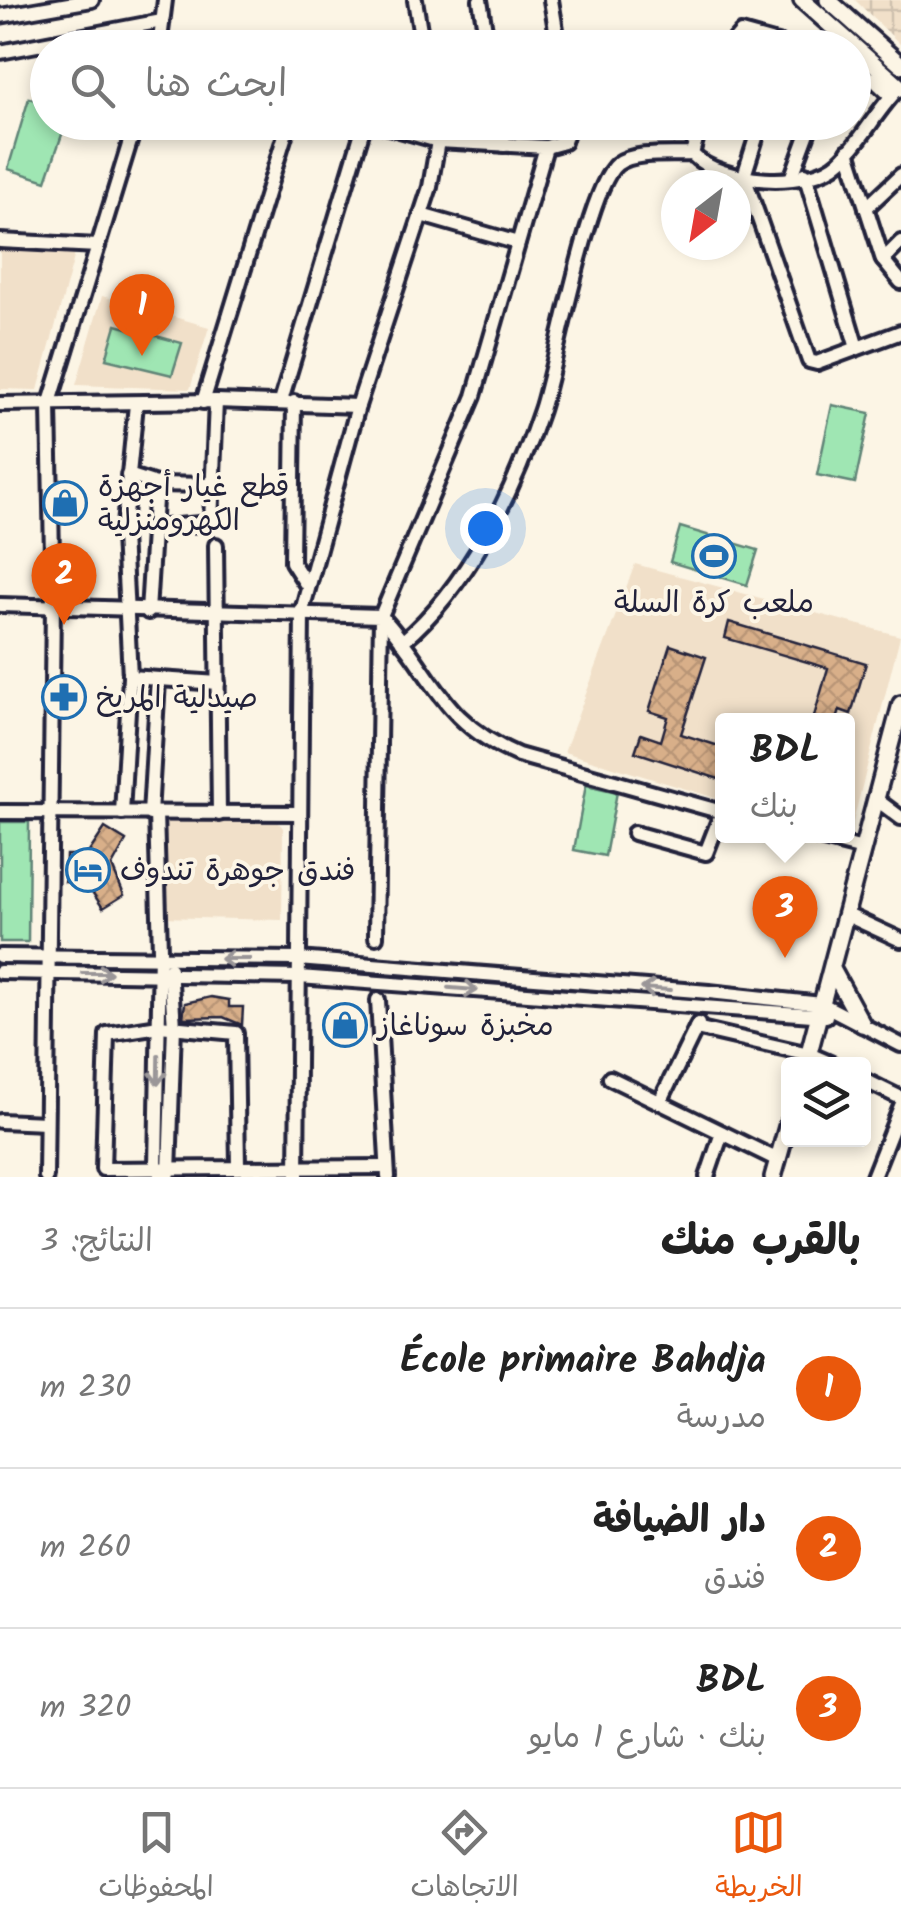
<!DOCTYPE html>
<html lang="ar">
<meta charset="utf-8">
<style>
:root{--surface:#fff;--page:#f6f6f6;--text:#222;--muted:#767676;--line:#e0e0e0;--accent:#ea580c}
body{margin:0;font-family:Kalam,"Playpen Sans Arabic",sans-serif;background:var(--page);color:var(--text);direction:rtl}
.controls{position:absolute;right:30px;bottom:30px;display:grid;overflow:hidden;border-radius:10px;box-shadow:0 5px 15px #0003}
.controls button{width:90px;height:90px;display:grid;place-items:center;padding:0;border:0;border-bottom:2px solid var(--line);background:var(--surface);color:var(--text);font:50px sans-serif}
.compass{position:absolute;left:661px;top:170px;width:90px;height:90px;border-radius:50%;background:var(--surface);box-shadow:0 5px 15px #0003;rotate:211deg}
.you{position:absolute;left:485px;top:528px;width:35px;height:35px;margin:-25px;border:8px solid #fff;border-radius:50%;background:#1a73e8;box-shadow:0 0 0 15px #1a73e833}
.badge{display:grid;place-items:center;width:65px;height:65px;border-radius:50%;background:var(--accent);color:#fff;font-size:32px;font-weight:700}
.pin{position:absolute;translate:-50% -82px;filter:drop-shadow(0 2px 5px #0008)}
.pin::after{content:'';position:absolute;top:52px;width:35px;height:30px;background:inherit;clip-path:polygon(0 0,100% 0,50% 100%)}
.popup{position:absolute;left:715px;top:713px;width:140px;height:130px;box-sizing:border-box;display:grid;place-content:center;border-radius:10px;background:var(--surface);filter:drop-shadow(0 2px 8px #0005);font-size:32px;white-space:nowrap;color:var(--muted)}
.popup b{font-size:38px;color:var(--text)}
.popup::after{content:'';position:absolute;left:50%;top:100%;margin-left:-20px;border:20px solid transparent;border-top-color:var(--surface)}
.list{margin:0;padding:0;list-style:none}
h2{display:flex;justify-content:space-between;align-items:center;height:130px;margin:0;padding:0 40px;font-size:42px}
h2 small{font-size:32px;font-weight:400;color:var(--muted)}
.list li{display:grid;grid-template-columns:65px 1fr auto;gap:30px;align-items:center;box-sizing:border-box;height:160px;padding:0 40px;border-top:2px solid var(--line)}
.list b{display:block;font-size:38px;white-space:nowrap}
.list p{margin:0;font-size:32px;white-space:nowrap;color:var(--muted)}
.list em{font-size:32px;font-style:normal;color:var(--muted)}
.icon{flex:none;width:55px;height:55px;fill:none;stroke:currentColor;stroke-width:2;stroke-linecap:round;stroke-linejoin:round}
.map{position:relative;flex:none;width:901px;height:1177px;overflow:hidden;direction:ltr}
.search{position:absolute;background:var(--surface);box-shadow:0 5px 15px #0003;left:30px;right:30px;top:30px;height:110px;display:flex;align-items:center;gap:25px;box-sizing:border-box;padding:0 35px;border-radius:55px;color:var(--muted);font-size:38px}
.sheet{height:610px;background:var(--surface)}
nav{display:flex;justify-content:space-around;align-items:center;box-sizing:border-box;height:140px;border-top:2px solid var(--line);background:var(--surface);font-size:28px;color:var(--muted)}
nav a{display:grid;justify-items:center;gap:5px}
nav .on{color:var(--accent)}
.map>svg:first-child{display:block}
.built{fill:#f1e0c9}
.industrial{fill:url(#industrial-grid)}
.green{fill:#9fe6b3;stroke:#608477;stroke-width:2.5}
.building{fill:url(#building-cross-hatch);stroke:#22223b;stroke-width:2.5}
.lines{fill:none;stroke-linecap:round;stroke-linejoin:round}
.minor-casing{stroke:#22223b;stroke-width:20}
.major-casing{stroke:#22223b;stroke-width:22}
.minor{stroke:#fcf5e5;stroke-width:12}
.major{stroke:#fcf5e5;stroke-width:15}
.oneway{stroke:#9a9698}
.labels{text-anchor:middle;stroke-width:8;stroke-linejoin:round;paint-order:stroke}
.poi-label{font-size:30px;fill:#22223b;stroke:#fcf5e5;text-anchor:start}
</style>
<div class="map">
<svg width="901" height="1177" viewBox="0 0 901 1177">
<defs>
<pattern id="industrial-grid" width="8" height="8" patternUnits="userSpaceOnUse" patternTransform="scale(2.5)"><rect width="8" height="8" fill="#f1e0c9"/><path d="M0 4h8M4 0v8" fill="none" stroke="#cec0ae"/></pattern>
<pattern id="building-cross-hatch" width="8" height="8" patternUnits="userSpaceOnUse" patternTransform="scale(2.5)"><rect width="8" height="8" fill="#d8af89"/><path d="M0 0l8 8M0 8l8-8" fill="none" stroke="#b99677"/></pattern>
</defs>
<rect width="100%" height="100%" fill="#fcf5e5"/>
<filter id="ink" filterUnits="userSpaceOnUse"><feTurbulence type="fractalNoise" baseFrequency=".01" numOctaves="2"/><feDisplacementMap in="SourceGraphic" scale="20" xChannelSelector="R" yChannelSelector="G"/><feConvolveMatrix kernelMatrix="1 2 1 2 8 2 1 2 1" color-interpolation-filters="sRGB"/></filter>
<g filter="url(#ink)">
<g class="built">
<polygon points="0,246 77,246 38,390 0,389"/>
<polygon points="102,296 209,327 190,389 76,385"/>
<polygon points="635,564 900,636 849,838 841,836 848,836 848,720 722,720 722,800 564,752"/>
<polygon points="160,820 278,822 283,828 282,920 160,917"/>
</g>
<polygon class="industrial" points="855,0 901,0 901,45"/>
<g class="green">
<polygon points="29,98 47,103 48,122 66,123 46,181 8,169"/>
<polygon points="116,325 182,343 172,375 106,359"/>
<polygon points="832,405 870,413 855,483 817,475"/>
<polygon points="680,527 758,550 747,585 670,562"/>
<polygon points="586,785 617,792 605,856 574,850"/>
<polygon points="0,822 29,822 28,942 0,942"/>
</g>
<g class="building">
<polygon points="729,622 866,663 851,714 840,710 837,720 813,720 828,668 725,638"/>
<polygon points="670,645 706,657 681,734 722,747 722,780 635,752 641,734 661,741 668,717 649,711"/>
<polygon points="105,828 126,841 112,866 124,895 103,908 86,883 65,882 66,855 87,855"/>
<polygon points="211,997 229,1000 229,1007 243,1007 242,1025 223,1017 183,1018 185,1003"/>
</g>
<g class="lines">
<g class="minor-casing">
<g id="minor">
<polyline points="415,0 423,48"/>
<polyline points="480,0 488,48"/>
<polyline points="551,0 559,48"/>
<polyline points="0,16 92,0"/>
<polyline points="159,48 165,0"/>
<polyline points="728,48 741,33 795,48"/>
<polyline points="0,52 162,21"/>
<polyline points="854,70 874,80 891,96"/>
<path d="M371,122L438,141L546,147L474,396L381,616C434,673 439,721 518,755L722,812"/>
<polyline points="500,122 504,145"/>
<path d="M701,122L692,154C720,184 810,190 840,161C863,140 877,109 900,87"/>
<polyline points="761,122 744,176 809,361 817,363 901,332"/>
<polyline points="546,147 564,142 570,122"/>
<polyline points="848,151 883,260 901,282"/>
<polyline points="805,174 857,348"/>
<polyline points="792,176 812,122"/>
<polyline points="866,208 901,175"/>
<polyline points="421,215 518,243"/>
<polyline points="0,241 98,246"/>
<polyline points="883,260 901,242"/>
<polyline points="281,401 365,122"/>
<polyline points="203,402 289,122"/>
<polyline points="294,402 292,562 308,587"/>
<polyline points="0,404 216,401 358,406"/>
<polyline points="128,475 156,484 210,485"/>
<polyline points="155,528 211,523 216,401"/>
<polyline points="216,545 219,814"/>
<polyline points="0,605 381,616 376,937"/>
<polyline points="148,612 156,484"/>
<path d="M402,642C468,587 514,491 541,410C556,365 588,187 617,164C634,151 672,155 692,154"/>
<polyline points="130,677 218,683"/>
<polyline points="877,800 901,818"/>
<polyline points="0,812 300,813"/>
<polyline points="122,813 130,677 123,535 136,404"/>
<polyline points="156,813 160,950 156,1167 163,1177"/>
<polyline points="150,814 158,681"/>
<polyline points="634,833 706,853 722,812"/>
<polyline points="812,836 863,849"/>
<polyline points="847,915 901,940"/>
<polyline points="0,956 298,959 709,992 822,1004 901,1045"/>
<polyline points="0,972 299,977 826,1016"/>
<polyline points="378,1000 388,1177"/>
<polyline points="696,1028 809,1054 832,1064"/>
<polyline points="610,1078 778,1160"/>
<polyline points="864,1080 901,1098"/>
<polyline points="660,1102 698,1024"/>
<polyline points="0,1121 46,1123"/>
<polyline points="238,1168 236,1033 159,1026 107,1034 103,1169 387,1167"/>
<polyline points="169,1173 174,1026 170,969"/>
<polyline points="46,1177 53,605 49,406 136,122"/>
<polyline points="297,1177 302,611 358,406 430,187 438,141 435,122"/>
<polyline points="707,1177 722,1133"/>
<polyline points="873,1177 901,1106"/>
</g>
</g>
<g class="major-casing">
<g id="major">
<polyline points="802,0 901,88"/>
<polyline points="828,0 901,65"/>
<polyline points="832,969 862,1024"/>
<polyline points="806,1064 901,704"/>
<polyline points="773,1177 788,1124"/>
</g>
</g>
<use href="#minor" class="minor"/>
<use href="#major" class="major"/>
</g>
<defs><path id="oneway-shaft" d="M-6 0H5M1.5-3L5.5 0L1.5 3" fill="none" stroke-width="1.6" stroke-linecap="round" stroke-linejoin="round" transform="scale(2.5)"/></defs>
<g class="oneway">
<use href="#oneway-shaft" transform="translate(235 959) rotate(180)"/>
<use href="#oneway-shaft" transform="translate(97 973)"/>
<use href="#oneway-shaft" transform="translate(463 989) rotate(5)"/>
<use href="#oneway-shaft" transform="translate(656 989) rotate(-176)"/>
<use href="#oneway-shaft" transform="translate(158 1070) rotate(91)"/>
</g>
</g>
<defs>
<g id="shop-ring" transform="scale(2.25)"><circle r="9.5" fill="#fcf5e5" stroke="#1f6fb2" stroke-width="1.5"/><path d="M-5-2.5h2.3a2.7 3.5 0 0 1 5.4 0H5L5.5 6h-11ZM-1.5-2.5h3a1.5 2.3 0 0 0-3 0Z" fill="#1f6fb2"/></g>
<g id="stadium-ring" transform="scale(2.25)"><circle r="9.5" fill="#fcf5e5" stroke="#1f6fb2" stroke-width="1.5"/><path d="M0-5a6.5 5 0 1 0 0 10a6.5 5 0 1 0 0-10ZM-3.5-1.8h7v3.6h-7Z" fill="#1f6fb2"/></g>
<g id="pharmacy-ring" transform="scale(2.25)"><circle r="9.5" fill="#fcf5e5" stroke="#1f6fb2" stroke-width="1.5"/><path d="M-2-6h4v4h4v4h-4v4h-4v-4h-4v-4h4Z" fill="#1f6fb2"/></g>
<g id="hotel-ring" transform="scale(2.25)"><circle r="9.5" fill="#fcf5e5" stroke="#1f6fb2" stroke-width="1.5"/><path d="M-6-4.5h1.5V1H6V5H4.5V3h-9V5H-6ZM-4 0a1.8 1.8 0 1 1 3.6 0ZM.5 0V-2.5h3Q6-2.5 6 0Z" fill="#1f6fb2"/></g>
</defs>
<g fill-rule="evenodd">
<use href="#shop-ring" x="65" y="503"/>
<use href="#stadium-ring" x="714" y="556"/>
<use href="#pharmacy-ring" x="64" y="697"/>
<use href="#hotel-ring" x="88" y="870"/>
<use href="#shop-ring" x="345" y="1025"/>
</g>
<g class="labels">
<g class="poi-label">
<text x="98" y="496">قطع غيار أجهزة<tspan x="98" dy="34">الكهرومنزلية</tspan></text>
<text x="714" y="612" text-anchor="middle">ملعب كرة السلة</text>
<text x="96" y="707">صيدلية المريخ</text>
<text x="120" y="880">فندق جوهرة تندوف</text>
<text x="378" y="1035">مخبزة سوناغاز</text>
</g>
</g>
</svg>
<div class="controls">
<button><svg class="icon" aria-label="layers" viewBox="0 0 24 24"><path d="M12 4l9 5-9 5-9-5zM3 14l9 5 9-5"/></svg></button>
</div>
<svg class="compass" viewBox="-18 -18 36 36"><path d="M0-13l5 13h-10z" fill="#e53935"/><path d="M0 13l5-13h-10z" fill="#767676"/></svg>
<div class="you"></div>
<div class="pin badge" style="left:142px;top:356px">1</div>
<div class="pin badge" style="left:64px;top:625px">2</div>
<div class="pin badge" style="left:785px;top:958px">3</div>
<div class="popup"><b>BDL</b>بنك</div>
<div class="search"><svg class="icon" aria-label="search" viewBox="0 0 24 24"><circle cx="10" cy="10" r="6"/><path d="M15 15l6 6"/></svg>ابحث هنا</div>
</div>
<section class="sheet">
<h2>بالقرب منك<small>النتائج: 3</small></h2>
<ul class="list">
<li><span class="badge">1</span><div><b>École primaire Bahdja</b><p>مدرسة</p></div><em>230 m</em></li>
<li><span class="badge">2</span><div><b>دار الضيافة</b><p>فندق</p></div><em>260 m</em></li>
<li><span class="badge">3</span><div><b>BDL</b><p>بنك · شارع 1 مايو</p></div><em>320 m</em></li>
</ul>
</section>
<nav>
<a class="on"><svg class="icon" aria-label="map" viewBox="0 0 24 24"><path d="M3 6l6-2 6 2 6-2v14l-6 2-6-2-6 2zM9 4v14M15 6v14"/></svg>الخريطة</a>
<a><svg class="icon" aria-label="directions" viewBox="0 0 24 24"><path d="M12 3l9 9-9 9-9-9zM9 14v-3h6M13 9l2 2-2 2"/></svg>الاتجاهات</a>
<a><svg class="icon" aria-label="saved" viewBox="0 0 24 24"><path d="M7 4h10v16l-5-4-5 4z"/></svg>المحفوظات</a>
</nav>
